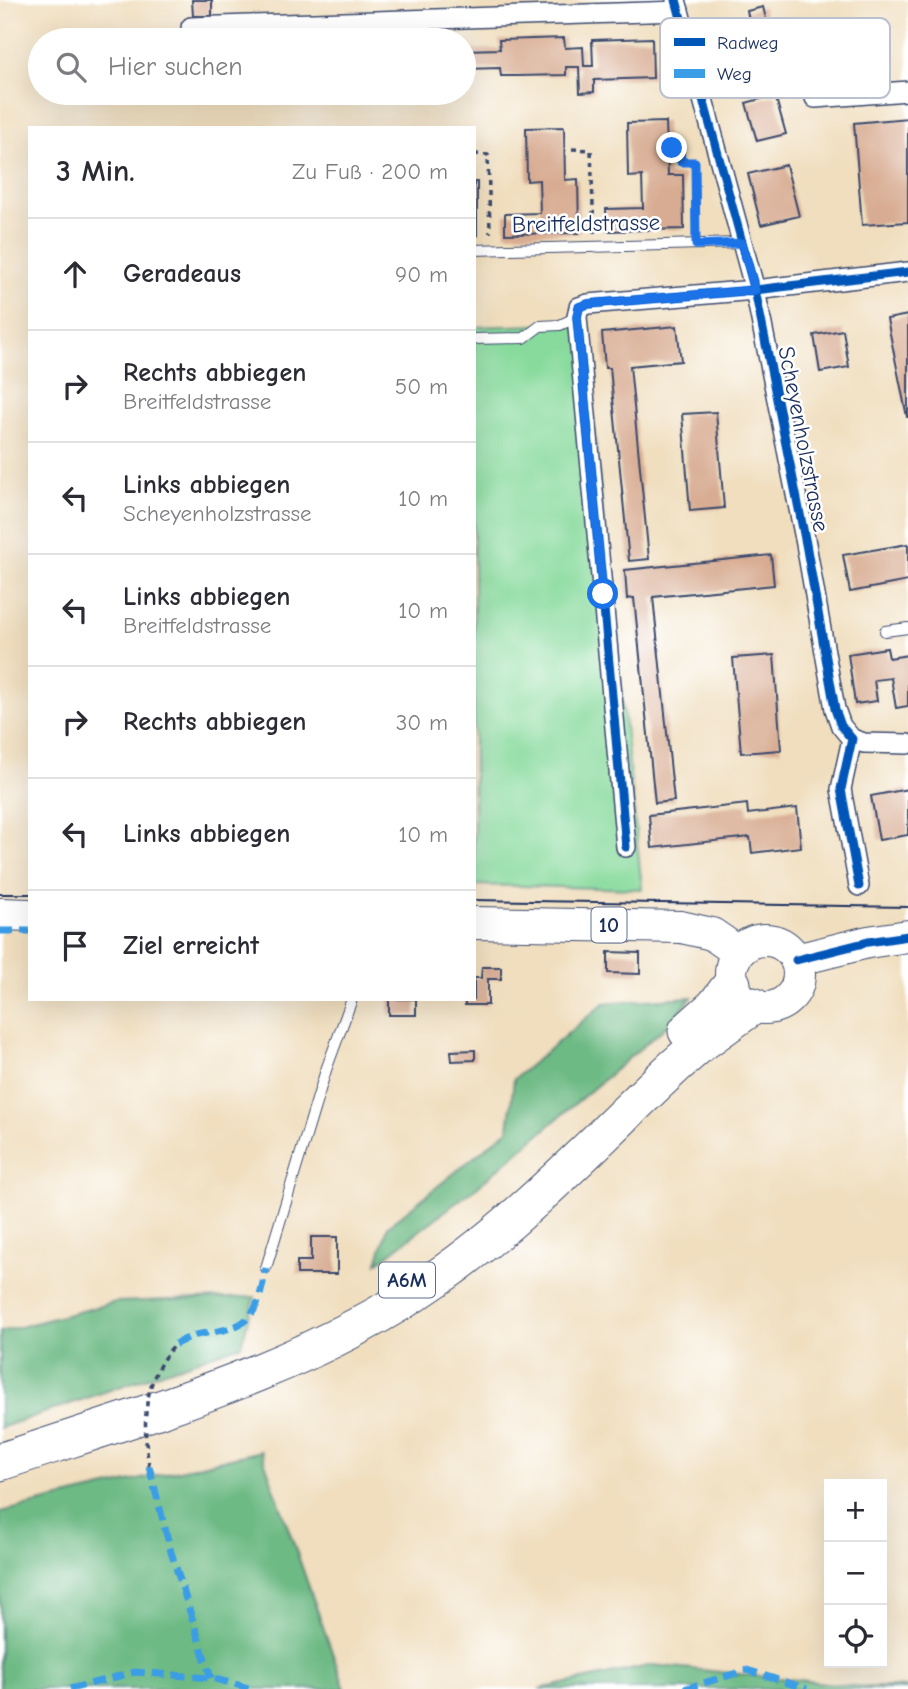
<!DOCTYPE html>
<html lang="de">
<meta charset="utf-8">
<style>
:root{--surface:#fff;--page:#f7f7f7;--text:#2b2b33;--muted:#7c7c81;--line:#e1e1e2}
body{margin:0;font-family:"Comic Neue",sans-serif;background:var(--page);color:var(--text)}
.controls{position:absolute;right:21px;bottom:21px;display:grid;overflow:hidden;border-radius:0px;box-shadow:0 7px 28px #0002}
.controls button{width:63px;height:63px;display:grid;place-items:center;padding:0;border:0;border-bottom:2px solid var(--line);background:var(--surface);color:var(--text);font:35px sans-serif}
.stop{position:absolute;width:21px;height:21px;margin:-16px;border:5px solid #1a73e8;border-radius:50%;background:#fff}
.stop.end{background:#1a73e8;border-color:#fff;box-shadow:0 2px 7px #0008}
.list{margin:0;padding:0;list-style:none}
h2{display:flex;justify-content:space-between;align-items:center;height:91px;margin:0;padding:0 28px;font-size:30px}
h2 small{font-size:23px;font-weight:400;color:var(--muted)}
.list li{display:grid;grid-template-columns:46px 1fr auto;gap:21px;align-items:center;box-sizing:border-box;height:112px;padding:0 28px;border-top:2px solid var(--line)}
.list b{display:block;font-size:26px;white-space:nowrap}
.list p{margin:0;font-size:23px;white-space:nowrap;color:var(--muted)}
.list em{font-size:23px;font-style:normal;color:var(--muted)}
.icon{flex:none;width:38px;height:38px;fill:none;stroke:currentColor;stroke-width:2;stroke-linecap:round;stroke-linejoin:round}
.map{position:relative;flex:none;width:908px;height:1689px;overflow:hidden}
.search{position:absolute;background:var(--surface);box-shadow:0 7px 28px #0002;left:28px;top:28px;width:448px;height:77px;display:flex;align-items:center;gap:18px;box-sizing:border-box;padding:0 24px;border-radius:38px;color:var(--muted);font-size:26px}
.panel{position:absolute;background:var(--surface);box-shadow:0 7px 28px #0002;left:28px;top:126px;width:448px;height:875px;border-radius:0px}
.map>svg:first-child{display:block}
.green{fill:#87da9c;stroke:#51847d;stroke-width:2}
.forest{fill:#6dba84;stroke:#447471;stroke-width:2}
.building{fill:#d8ac92}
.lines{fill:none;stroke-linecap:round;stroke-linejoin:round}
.lane-casing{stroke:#3b496c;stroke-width:12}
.street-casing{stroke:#3b496c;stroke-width:22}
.primary-casing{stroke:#3b496c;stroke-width:34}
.highway-casing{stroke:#3b496c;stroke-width:39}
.path{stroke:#3b496c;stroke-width:3.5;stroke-dasharray:5 5;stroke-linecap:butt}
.lane{stroke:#fff;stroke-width:10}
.street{stroke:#fff;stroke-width:19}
.primary{stroke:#fff;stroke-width:32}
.highway{stroke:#fff;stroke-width:37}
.tram{stroke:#1b2f5e;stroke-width:2}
.path-bridge{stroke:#3b496c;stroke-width:3.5;stroke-dasharray:5 5;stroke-linecap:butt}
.quiet{stroke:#3b9de6;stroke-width:7;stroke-dasharray:14 7;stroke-linecap:butt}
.cycleway-casing{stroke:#fff;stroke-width:13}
.cycleway{stroke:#0057b8;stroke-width:9}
.route{stroke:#1a73e8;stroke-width:9}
.labels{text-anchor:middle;stroke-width:5;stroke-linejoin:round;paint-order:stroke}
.shield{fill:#fff;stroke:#5f6d8e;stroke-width:2}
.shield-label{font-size:21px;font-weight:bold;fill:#1b2f5e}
.street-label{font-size:23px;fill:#1b2f5e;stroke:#fff}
.key{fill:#fff;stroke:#bbc1cf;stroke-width:2}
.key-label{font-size:19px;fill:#1b2f5e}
</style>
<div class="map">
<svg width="908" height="1689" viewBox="0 0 908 1689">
<rect width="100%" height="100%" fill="#fff"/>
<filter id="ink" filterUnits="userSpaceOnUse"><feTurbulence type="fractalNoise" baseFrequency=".0143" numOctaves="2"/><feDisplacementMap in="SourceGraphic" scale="14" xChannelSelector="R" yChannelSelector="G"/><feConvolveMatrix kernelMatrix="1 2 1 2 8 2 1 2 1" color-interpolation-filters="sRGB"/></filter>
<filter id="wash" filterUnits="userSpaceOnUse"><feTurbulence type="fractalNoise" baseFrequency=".00686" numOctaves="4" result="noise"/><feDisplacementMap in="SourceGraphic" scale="28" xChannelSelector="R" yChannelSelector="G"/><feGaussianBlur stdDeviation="1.57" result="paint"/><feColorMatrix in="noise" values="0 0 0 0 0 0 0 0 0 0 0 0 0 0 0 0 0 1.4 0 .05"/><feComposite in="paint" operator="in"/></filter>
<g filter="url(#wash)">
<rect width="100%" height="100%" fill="#f0debe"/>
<polygon class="green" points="583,324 642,889 474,885 474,327"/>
<g class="forest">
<polygon points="692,997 669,1024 478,1186 377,1263 388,1226 508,1130 514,1079 604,1003"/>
<polygon points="255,1297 241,1345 0,1428 0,1332 116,1302"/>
<polygon points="261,1451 345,1689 0,1689 0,1512"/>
<polygon points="653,1665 865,1687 908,1687 908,1689 539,1689"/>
</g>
<g id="blocks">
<g class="building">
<polygon points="192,0 212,0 212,16 193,16"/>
<polygon points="763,7 777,62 755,68 752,55 727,61 718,28 749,20 747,11"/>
<polygon points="564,38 565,48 583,47 584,66 593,66 592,40 652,38 653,78 594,80 594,92 580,93 579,67 566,67 566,75 517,76 501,76 500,68 464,69 464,50 500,49 499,40"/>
<polygon points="199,93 266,93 266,96 199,99"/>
<polygon points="775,95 786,134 757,141 746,103"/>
<polygon points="908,118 908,222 862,225 854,123"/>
<polygon points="666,122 668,175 683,175 684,229 607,231 606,209 643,208 642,176 628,177 627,123"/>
<polygon points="564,127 565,180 578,179 579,233 505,234 505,214 540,213 539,180 527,181 526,128"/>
<polygon points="786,165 799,216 761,225 748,174"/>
<rect x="474" y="182" width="3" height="54"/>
<polygon points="908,315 908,417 907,417 887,319"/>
<polygon points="677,326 681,361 630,366 649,559 629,561 610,368 605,368 602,333"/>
<polygon points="843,330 849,367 820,372 814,335"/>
<polygon points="716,412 724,508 690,511 682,414"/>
<polygon points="908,544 908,581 850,592 843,555"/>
<polygon points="771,555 774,585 653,597 674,801 655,803 634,598 627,599 625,570"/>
<polygon points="887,648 889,658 908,655 908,706 896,708 891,678 874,680 877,701 855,704 848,654"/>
<polygon points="774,655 781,750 741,753 733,658"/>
<polygon points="908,789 908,835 879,840 871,796"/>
<polygon points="747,804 748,814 797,808 801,847 752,853 750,837 652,848 649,815"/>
<polygon points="608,952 640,953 640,974 608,973"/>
<polygon points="482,967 501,967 501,979 488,979 488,1005 465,1005 465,999 474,999 474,978 481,978"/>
<rect x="389" y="999" width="27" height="16"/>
<polygon points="475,1050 475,1060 452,1061 451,1051"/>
<polygon points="311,1237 337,1237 337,1274 297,1274 297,1261 311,1261"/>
</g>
</g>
</g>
<g filter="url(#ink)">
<use href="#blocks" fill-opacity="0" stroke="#3b496c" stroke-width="2"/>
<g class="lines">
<g class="lane-casing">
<g id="lane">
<polyline points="474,250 742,243"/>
<polyline points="474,339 524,338 540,326 560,325 577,317"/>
<polyline points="885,631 908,628"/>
<polyline points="266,1268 326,1070 352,999"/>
</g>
</g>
<g class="street-casing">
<g id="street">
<polyline points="676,0 755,290 806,544 835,709 841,726 852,739 841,789 859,886"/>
<polyline points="191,27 679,11"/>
<polyline points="815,98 908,91"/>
<polyline points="852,739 864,743 908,744"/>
<polyline points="626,847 577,317 579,307 588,304 755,290 908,272"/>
</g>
</g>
<g class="primary-casing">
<g id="primary">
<polyline points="0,914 30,915"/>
<polyline points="474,923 681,927 712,934 738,952"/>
<circle cx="765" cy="974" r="34"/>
<polyline points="796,960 868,942 908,936"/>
</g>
</g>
<g class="highway-casing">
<g id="highway">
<polyline points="687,1031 715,1006 732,984"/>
<path d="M0,1462C149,1412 307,1369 437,1278C523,1219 598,1138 674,1067L700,1044L753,1006"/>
</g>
</g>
<g class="path">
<polyline points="672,148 680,147 681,162 695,162 696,229"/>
<polyline points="572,149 591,150 594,233"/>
<polyline points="474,154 488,155 490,233"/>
</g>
<use href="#lane" class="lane"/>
<use href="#street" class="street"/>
<use href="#primary" class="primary"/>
<use href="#highway" class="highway"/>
<g class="tram">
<polyline points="0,894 30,894"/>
<polyline points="474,900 908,907"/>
</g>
<path class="path-bridge" d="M149,1466C142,1422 143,1379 175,1344"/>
<g class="quiet">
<polyline points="0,931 30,931"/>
<path d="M175,1344C182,1341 189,1337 196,1335C217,1330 241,1332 254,1310C261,1298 263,1282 266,1268"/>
<polyline points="149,1466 171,1552 211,1678"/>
<polyline points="70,1689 135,1672 211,1678 253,1689"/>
<polyline points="684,1689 747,1670 807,1689"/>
</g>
<g class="cycleway-casing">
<g id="cycleway">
<polyline points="676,0 755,290 806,544 835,709 841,726 852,739 841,789 859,886"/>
<polyline points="626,847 577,317 579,307 588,304 755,290 908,272"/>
<polyline points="796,960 868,942 908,936"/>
</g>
</g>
<use href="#cycleway" class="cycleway"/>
</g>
</g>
<g class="lines" filter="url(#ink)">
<polyline class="route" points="603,594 577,317 579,307 588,304 755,290 742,243 696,245 695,162 681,162 680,147 672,148"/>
</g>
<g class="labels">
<g class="shield">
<rect x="591.5" y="907.5" width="35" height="35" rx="5"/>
<rect x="379" y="1262.5" width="56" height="35" rx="5"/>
</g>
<g class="shield-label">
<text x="609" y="932">10</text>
<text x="407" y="1287">A6M</text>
</g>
<g class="street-label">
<text transform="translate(586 223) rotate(-1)" y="8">Breitfeldstrasse</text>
<text transform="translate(804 439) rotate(79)" y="8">Scheyenholzstrasse</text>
</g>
</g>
<rect x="660" y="18" width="230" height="80" rx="10" class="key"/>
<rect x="674" y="38" width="31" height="8" fill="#0057b8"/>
<rect x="674" y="69" width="31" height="9" fill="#3b9de6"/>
<g class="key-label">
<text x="717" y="49">Radweg</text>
<text x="717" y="80">Weg</text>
</g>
</svg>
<div class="controls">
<button>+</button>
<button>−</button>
<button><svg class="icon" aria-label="locate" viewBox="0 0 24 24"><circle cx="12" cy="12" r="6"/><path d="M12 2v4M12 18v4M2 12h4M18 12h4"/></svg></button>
</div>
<div class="stop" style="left:603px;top:594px"></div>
<div class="stop end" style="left:672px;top:148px"></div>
<div class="search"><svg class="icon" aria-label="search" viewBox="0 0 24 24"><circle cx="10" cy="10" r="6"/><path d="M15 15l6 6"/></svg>Hier suchen</div>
<section class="panel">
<h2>3 Min.<small>Zu Fuß · 200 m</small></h2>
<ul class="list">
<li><svg class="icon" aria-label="ahead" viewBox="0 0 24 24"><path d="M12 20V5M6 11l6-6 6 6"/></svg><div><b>Geradeaus</b></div><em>90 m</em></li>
<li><svg class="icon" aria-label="right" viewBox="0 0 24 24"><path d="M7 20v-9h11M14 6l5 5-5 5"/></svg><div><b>Rechts abbiegen</b><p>Breitfeldstrasse</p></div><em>50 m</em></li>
<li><svg class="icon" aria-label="left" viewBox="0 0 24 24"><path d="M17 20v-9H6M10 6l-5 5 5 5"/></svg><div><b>Links abbiegen</b><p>Scheyenholzstrasse</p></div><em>10 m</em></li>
<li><svg class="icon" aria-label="left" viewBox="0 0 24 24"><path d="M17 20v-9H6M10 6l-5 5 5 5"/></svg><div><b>Links abbiegen</b><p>Breitfeldstrasse</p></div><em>10 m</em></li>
<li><svg class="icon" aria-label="right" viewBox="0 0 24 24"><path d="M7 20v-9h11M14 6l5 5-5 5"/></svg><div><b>Rechts abbiegen</b></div><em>30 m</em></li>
<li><svg class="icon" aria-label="left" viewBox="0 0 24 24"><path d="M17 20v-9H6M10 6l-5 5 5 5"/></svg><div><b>Links abbiegen</b></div><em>10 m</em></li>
<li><svg class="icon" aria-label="arrive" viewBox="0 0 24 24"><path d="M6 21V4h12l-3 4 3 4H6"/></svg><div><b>Ziel erreicht</b></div></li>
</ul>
</section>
</div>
